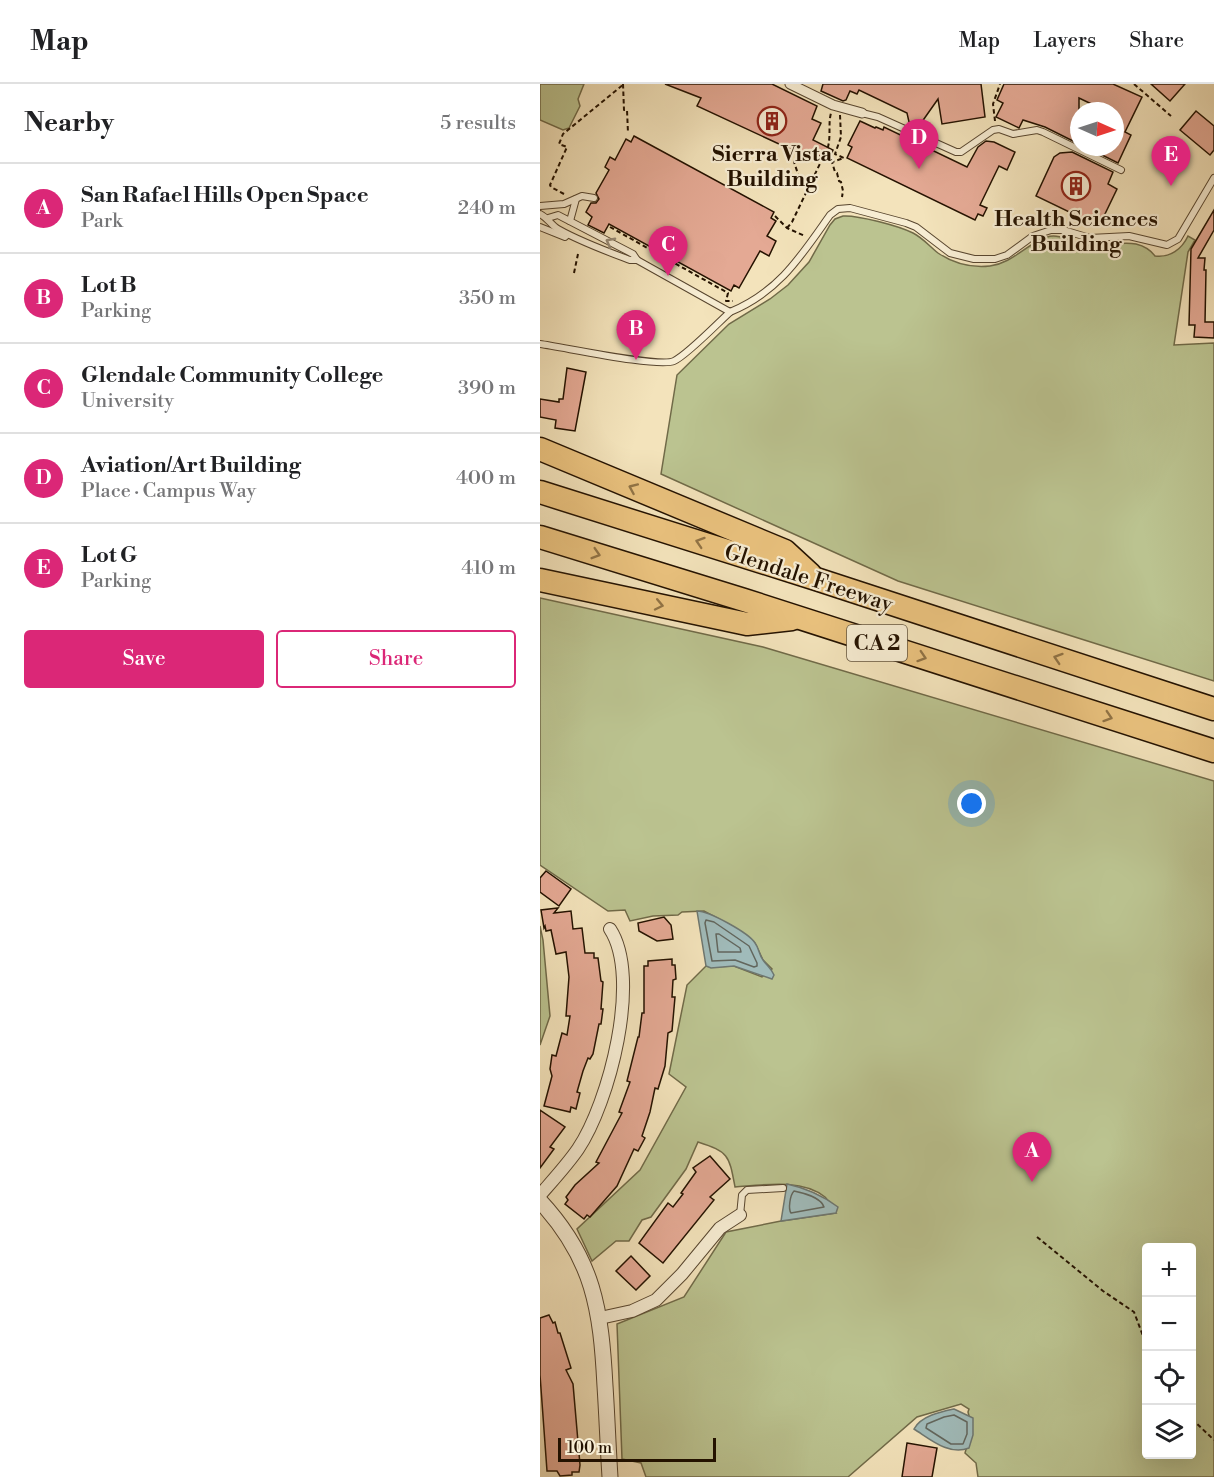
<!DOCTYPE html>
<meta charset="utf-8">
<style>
:root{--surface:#fff;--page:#f6f6f6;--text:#202124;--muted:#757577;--line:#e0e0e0;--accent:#db2777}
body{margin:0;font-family:"Libre Bodoni",serif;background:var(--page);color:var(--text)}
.controls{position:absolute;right:18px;bottom:18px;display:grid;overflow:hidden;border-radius:6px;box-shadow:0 6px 24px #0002}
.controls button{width:54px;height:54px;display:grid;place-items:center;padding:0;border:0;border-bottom:2px solid var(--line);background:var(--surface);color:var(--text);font:30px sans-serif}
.compass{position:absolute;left:530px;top:18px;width:54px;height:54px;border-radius:50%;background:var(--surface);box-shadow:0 6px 24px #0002;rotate:93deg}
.scale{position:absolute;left:18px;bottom:15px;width:158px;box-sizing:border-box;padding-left:6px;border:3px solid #241200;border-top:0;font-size:16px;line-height:21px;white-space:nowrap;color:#241200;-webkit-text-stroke:4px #f7edd3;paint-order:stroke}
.you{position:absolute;left:432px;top:720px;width:21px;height:21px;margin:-15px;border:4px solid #fff;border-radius:50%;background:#1a73e8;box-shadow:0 0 0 9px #1a73e833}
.badge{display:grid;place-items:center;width:39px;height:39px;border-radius:50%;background:var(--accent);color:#fff;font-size:20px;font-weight:700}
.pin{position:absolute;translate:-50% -50px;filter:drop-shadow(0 2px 3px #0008)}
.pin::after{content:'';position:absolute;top:32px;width:21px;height:18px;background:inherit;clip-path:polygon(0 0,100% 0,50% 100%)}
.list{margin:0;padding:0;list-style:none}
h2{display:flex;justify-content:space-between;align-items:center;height:78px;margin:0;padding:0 24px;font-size:26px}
h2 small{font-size:20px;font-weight:400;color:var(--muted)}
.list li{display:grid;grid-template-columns:39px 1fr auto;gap:18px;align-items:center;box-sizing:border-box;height:90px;padding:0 24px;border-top:2px solid var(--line)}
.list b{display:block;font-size:22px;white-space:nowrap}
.list p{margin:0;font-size:20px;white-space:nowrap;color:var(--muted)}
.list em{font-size:20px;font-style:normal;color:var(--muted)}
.actions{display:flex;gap:12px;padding:18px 24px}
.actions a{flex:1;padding:14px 0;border:2px solid var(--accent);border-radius:6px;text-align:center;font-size:21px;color:var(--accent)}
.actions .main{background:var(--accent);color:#fff}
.icon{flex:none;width:33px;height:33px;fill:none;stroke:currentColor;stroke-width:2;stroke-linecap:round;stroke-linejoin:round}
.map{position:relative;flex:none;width:674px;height:1393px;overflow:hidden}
header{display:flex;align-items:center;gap:36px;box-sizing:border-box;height:84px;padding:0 30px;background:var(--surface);border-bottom:2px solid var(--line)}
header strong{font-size:28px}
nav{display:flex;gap:33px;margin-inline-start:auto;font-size:21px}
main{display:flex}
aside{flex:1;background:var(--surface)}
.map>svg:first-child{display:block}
.green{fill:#bbc390;stroke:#706a48;stroke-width:1.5;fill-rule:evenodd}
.water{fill:#a0bbba;stroke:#6e7770;stroke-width:1.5}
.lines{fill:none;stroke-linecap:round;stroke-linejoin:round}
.shore{stroke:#62665d;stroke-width:1.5}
.building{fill:#e4a994;stroke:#241200;stroke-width:1.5}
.service-casing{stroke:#58462f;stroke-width:8}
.pedestrian-casing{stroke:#58462f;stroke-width:11}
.minor-casing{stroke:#58462f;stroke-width:14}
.tertiary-casing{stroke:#58462f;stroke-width:17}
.motorway-casing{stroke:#241200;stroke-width:25}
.path{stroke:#241200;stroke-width:2;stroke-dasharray:4.5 3;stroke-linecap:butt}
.service{stroke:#f7edd3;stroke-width:6}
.pedestrian{stroke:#f7edd3;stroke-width:9}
.minor{stroke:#f7edd3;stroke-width:12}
.tertiary{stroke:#f7edd3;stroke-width:15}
.motorway{stroke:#eac27e;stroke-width:22}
.oneway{stroke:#988a74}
.oneway2{stroke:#917345}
.labels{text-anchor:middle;stroke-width:4.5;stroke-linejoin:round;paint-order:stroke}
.shield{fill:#f7edd3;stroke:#63543f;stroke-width:1.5}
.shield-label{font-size:21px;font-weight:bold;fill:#241200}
.poi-label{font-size:22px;font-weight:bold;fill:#241200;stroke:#f7edd3}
.street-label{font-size:22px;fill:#241200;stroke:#f7edd3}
</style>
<header>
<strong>Map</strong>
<nav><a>Map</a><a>Layers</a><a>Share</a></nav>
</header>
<main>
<aside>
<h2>Nearby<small>5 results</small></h2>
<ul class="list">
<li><span class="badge">A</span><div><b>San Rafael Hills Open Space</b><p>Park</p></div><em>240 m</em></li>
<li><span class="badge">B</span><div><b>Lot B</b><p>Parking</p></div><em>350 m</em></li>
<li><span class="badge">C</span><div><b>Glendale Community College</b><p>University</p></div><em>390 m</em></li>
<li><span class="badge">D</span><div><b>Aviation/Art Building</b><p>Place · Campus Way</p></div><em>400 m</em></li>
<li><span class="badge">E</span><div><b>Lot G</b><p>Parking</p></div><em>410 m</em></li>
</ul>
<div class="actions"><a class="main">Save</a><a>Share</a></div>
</aside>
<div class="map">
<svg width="674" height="1393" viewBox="0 0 674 1393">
<rect width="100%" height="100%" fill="#f3e3bb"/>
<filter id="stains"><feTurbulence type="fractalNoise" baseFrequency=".00333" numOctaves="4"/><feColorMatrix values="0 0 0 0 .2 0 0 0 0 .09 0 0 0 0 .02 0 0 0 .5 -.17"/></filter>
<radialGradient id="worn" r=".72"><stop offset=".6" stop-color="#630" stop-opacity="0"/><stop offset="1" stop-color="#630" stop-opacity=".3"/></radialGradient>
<g class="green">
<polygon points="0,0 44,0 38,15 40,22 29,44 23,46 0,36"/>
<path d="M303,132C318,131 359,142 373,149C383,154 390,163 398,169C413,179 432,184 450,182C473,179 486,160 507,153C520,149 533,159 546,161C563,163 580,157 596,160C604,162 610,165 615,172C630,174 642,165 648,152L655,156L648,168L634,261L674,259V597L358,497L121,390L137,291L189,240L230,215L248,201L269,178L290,141L295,135Z"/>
<path d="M0,514L223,563L674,697V1393H438L436,1379L425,1369L432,1344L428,1328L429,1325L421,1320L377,1333L308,1393H106L101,1379L82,1375L77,1240L144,1213L186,1148L241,1137L296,1129C292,1125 289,1117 285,1113C262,1094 222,1101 195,1103C189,1071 189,1068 158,1058L146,1085L111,1133L102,1136L89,1157H76L52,1177L37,1145L100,1086L146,1003L129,990L147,901L166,882L171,883L194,882L222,893L232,885L223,876L215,859L190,841L164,827L142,828L138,831L113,832L90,837L85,826L68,827L0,781ZM606,1164H652V1370H606Z"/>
<polygon points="0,842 3,856 10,932 0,961"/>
</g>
<g class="water">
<path d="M157,827C169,827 209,849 215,859C219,864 219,871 223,876C227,882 231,884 234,891L232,895L194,882L171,884L166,882Z"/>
<path d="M247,1100C266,1104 282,1111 298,1123L296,1129L241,1137Z"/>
<path d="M414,1325L433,1334V1351L429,1364C409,1372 390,1355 374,1345C381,1332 400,1328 414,1325Z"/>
</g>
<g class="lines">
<g class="shore">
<polygon points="166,836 174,838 209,862 217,879 217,882 214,883 195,876 172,877 165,839"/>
<polygon points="176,850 179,850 200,864 201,868 178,868"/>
<path d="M254,1107C264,1109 281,1114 284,1123L251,1129C248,1125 250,1111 254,1107Z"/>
<polygon points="414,1331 427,1338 427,1350 423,1360 411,1360 386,1344 387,1340 404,1333"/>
</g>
</g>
<g class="building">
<polygon points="125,0 232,0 277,22 272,35 281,39 273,56 293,66 288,76 268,67 265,72 157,22 161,14"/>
<polygon points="283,0 441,0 445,33 402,40 398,15 379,42 369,38 367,29 319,6 317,10 310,7 306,16 303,17 281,7"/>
<polygon points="464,0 573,0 602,13 585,48 591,51 578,79 546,63 575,63 575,27 566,27 539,14 539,60 505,43 483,36 479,44 456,33 463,19 457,16"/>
<polygon points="611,0 645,0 630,17"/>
<polygon points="656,27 674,42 674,66 670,71 640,46"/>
<polygon points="320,37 335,44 336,43 343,46 344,43 427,83 438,63 446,57 454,58 475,68 467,86 459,82 440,121 447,124 443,132 438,130 435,136 307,74 312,63 308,61"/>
<polygon points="94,52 234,128 231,134 236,137 227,152 236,157 229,172 220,167 199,204 194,201 191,207 69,140 64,149 48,141 52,133 46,128 51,119 56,119 59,115 56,109 69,86 65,83 70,73 75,76 86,55 91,58"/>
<polygon points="532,68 573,88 568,100 577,105 563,134 554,130 550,138 496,112 514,73 520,69"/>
<polygon points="674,126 674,146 658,174 665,174 664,186 666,186 665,238 674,238 674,254 654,253 655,241 649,241 651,165"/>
<polygon points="27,284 46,288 35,347 15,344 16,336 0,333 0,315 19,318 19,315 23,315"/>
<polygon points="6,787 31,805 19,822 0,808 0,794"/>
<polygon points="18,824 14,829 31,827 33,845 42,844 45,869 54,869 54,874 58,874 61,897 63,898 61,925 63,925 61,940 59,940 53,970 50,975 48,974 43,987 37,1008 40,1009 36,1025 31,1023 30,1028 4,1022 12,992 10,985 12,971 16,972 22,949 27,951 30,932 26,932 29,893 26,868 16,870 11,846 6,847 5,842 4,844 1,826"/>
<polygon points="124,833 131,841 133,855 117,857 99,847 98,839"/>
<polygon points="132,875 132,881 135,881 136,895 133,896 132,913 135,913 132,947 128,949 125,982 118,1005 115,1004 110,1028 102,1052 105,1054 98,1067 94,1065 77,1102 50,1133 47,1131 44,1135 25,1120 28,1116 26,1113 35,1101 59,1079 56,1078 82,1029 79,1028 90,998 87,997 98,953 99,953 102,929 104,929 104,882 108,882 108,877"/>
<polygon points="0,1026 25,1043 10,1063 14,1065 0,1084"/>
<polygon points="170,1072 190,1095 170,1113 174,1116 123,1179 99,1159 128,1119 133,1123 143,1110 141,1109 156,1088 153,1084"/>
<polygon points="91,1172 110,1192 96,1206 76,1187"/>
<polygon points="9,1231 13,1239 15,1238 18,1249 20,1249 31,1284 26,1286 33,1300 40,1381 39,1388 32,1388 32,1391 20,1392 17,1387 7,1387 0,1291 0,1234"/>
<polygon points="367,1359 397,1364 392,1393 362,1393"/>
</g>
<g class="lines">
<g class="service-casing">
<g id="service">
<polyline points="322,29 338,33 416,68 421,68 453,46 459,45 473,50 497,46 503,48 581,86"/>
<polyline points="0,122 24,120 42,112 54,114"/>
<path d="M0,130C8,134 11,141 18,145C41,158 66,167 90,176H97"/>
<path d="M8,134L18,131L93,170L97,176L190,228C239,208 261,172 290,131L298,125L310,124L366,139L376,143L410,169L434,175H455L467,171L493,152L511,146H523L550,154L589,152L627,161L638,155L674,94"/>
<polyline points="30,137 36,115"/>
<polyline points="0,143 25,153 27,151"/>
<path d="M0,260C23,263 119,284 134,277C147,271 177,240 190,228"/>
<polyline points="200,1131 202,1111 207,1106 243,1104"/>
</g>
</g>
<g class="pedestrian-casing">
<polyline id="pedestrian" points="250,0 293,21 322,29"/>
</g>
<g class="minor-casing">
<g id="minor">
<path d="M0,1111C13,1096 27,1081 38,1065C69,1019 102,894 70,845"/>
<polyline points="60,1234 92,1227 116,1216 142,1190 180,1144 200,1131"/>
</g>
</g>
<g class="tertiary-casing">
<path id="tertiary" d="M0,1117C54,1175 61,1226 65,1302C67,1332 68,1363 70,1393"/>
</g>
<g class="motorway-casing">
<g id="motorway">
<polyline points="0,365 245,467 270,490"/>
<polyline points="0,408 276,495 674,625"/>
<polyline points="0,453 204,516 674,667"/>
<polyline points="0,496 207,540 252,535"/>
</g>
</g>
<g class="path">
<polyline points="83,0 84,26 87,26 88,49"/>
<polyline points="594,0 631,32"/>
<polyline points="300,31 301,53 295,70 304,74 292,78 295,88 297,89 299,97 301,98 303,107 302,113"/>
<polyline points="455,37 453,20 460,0"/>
<polyline points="258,69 254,78 259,93"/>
<polyline points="24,110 11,103 10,101 27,63 19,60 23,50 84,0"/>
<polyline points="235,132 247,144 265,152"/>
<polyline points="70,143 188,209 186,217 193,217"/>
<path d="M247,144L252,138L288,63C291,51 288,40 291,29"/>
<polyline points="34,189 38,170"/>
<polyline points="497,1153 563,1207 594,1228 606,1260"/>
<polyline points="652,1335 674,1356"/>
</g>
<use href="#service" class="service"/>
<use href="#pedestrian" class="pedestrian"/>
<use href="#minor" class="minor"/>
<use href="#tertiary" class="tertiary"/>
<use href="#motorway" class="motorway"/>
</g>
<defs><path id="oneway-chevron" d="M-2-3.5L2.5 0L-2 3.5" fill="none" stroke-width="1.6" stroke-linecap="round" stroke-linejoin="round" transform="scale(1.5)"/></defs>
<use class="oneway" href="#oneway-chevron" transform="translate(70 158) rotate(-152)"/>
<g class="oneway2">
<use href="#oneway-chevron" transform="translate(93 404) rotate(-156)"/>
<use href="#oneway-chevron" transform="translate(160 458) rotate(-162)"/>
<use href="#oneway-chevron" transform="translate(56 470) rotate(17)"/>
<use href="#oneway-chevron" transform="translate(119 521) rotate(12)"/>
<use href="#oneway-chevron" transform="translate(382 573) rotate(18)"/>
<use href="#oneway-chevron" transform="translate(518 574) rotate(-162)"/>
<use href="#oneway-chevron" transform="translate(568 633) rotate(18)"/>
</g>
<defs>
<g id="building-ring" transform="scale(1.5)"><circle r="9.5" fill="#f7edd3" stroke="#8f2418" stroke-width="1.5"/><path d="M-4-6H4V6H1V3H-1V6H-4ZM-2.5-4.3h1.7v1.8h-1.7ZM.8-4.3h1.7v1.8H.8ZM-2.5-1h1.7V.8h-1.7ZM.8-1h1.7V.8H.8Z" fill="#8f2418"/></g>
</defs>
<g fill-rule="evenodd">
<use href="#building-ring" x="232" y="37"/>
<use href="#building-ring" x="536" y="102"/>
</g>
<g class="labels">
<rect class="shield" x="307" y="541" width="60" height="36" rx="4.5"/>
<g class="shield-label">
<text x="337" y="566">CA 2</text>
</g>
<g class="poi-label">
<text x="232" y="77">Sierra Vista<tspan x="232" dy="25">Building</tspan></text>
<text x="536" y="142">Health Sciences<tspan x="536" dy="25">Building</tspan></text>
</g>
<g class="street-label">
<text transform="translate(269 493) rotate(18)" y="8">Glendale Freeway</text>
</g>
</g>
<rect width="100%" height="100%" filter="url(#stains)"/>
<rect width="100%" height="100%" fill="url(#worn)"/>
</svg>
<div class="controls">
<button>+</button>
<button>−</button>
<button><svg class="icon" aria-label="locate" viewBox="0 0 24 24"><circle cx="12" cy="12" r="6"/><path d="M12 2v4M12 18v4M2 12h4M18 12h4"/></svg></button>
<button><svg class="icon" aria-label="layers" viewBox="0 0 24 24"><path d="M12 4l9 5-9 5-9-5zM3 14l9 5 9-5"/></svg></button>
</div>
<svg class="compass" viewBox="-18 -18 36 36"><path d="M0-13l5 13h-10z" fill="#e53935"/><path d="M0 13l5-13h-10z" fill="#757577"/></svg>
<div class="scale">100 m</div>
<div class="you"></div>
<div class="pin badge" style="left:492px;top:1098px">A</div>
<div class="pin badge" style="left:96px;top:276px">B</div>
<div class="pin badge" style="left:128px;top:192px">C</div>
<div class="pin badge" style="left:379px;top:85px">D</div>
<div class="pin badge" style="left:631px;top:102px">E</div>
</div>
</main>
